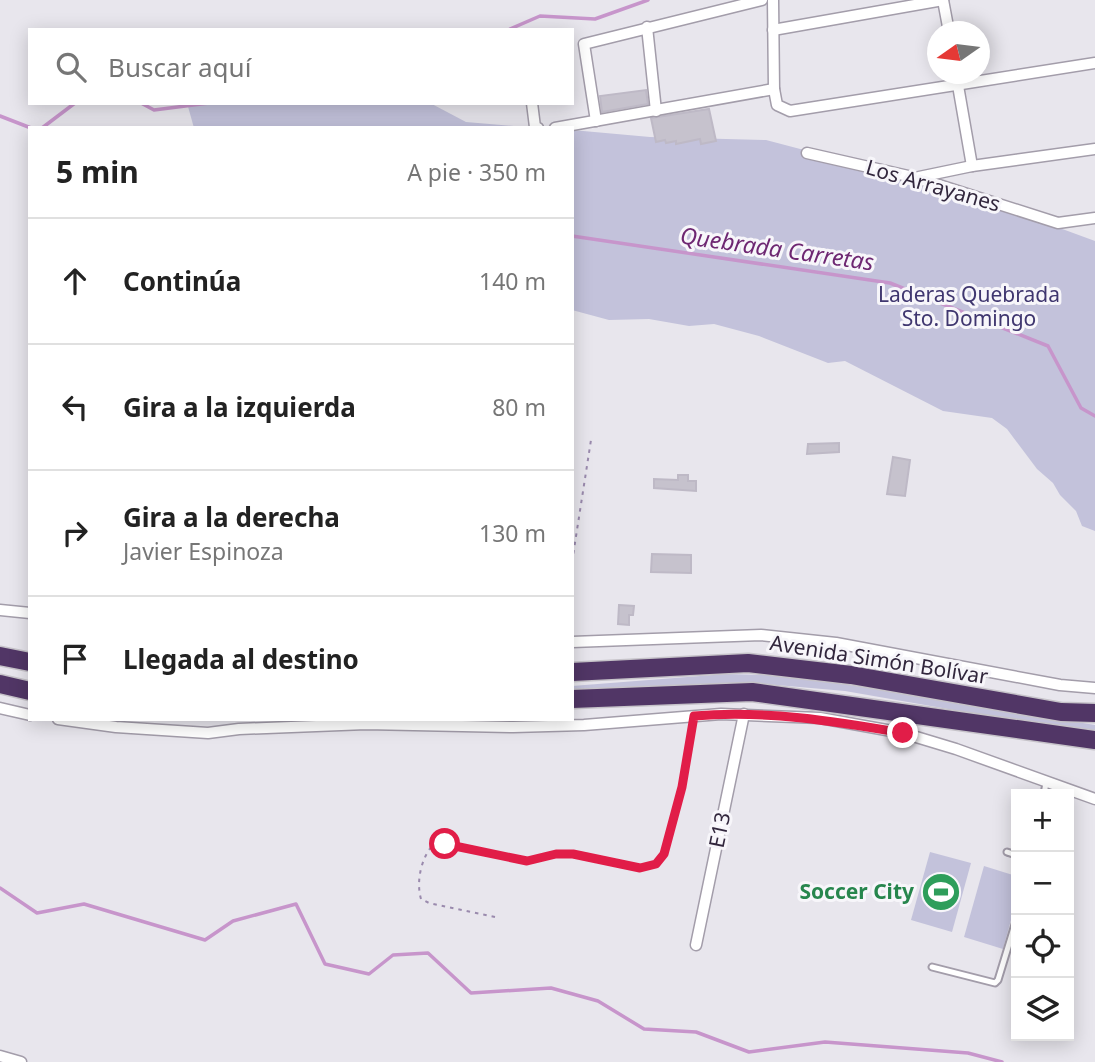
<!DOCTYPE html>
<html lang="es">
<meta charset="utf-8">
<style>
:root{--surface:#fff;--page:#f6f6f6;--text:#222;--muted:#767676;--line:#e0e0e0}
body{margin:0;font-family:"Noto Sans",sans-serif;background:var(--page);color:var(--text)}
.controls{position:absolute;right:21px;bottom:21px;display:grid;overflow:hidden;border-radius:0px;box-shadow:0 4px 18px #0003}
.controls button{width:63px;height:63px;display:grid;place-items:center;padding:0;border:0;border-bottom:2px solid var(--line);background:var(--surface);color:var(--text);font:35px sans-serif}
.compass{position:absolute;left:927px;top:21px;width:63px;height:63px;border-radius:50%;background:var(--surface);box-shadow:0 4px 18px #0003;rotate:256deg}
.stop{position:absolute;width:21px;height:21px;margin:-16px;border:5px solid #e11d48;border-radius:50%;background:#fff}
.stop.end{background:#e11d48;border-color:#fff;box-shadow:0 2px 7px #0008}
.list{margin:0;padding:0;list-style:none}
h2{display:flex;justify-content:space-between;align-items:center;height:91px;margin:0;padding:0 28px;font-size:30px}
h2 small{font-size:23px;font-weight:400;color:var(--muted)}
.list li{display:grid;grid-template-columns:46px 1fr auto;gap:21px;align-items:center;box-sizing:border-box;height:126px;padding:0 28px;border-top:2px solid var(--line)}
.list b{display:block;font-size:26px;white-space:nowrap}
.list p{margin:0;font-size:23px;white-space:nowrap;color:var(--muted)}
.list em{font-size:23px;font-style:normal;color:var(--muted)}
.icon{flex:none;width:38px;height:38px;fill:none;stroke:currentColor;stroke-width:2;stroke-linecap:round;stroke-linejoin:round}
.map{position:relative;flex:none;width:1095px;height:1062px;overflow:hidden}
.search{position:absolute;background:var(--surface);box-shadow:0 4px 18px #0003;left:28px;top:28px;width:546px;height:77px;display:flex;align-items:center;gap:18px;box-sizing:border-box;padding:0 24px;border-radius:0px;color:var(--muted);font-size:26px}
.panel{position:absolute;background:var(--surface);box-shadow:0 4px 18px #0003;left:28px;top:126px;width:546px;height:595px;border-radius:0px}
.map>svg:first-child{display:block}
.green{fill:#c3c2db}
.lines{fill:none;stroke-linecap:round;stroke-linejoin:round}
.stream{stroke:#c795cb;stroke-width:3.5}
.building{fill:#c6c2cd;stroke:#beb9c6;stroke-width:2}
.lane-casing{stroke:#a39daa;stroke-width:9}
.street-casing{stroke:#a39daa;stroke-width:13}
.highway-casing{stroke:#c6c3c9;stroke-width:21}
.path{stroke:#9a8aad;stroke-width:2;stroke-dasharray:3.5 5;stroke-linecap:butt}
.lane{stroke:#fff;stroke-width:5}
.street{stroke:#fff;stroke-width:10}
.highway{stroke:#513666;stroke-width:18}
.route{stroke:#e11d48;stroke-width:9}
.labels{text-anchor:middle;stroke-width:6;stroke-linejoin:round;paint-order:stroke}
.street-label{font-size:21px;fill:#32273d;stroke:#f7f6fa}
.park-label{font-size:21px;fill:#3f366f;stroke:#f7f6fa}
.leisure-label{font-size:21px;font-weight:bold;fill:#27864d;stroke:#f7f6fa;text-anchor:end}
.water-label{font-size:23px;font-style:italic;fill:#6e2772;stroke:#f7f6fa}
</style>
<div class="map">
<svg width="1095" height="1062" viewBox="0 0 1095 1062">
<rect width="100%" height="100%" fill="#e8e6ed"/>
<g class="green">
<polygon points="187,103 430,103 466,122 538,128 194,128"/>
<polygon points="572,130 650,137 766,140 880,170 926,179 1095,241 1095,531 1082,526 1076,511 1060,495 1053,483 1037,469 1007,429 992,418 943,411 845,361 828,363 759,336 714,324 689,326 649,319 609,320 572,310"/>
<polygon points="726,674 765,675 819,680 1095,725 1095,730 1011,720 845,691 765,684 726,683 572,693 572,686"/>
<polygon points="930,852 971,863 952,932 911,920"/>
<polygon points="984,866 1016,876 1016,902 1003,949 964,937"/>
</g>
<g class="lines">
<g class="stream">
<polyline points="508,30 540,16 595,19 648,0"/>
<polyline points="141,103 154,110 209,103"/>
<polyline points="0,116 31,128"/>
<polyline points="42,128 75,103"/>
<polyline points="572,236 890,283 1048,346 1081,408 1095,416"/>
<polyline points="0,888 37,913 84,904 205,940 233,921 296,904 325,964 369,974 393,955 428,953 471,993 551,988 598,1001 644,1029 696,1032 749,1052 825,1042 968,1053 1002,1062"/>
</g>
</g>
<g class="building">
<polygon points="646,90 648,104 602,112 600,96"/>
<polygon points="709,109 716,141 701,144 700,139 676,144 676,141 666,143 665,140 656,142 651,118"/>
<polygon points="839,443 839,452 807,454 808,444"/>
<polygon points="893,457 910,460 905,496 887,494"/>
<polygon points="678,475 688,475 688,481 696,481 696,491 654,488 654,479 678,480"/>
<polygon points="652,554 691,555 691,573 651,572"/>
<polygon points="619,605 634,606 633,615 629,615 629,625 618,624"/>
</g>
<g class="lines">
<g class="lane-casing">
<g id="lane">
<polyline points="1044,794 1046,783"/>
<polyline points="1007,852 1016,855"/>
<polyline points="932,967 995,983 998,980 1016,921"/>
</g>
</g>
<g class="street-casing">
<g id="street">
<polyline points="773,0 774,89 777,105 790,111 1095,63"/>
<polyline points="943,0 949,32"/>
<polyline points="647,27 656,111"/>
<polyline points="773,30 943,0"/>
<polyline points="956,74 972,166"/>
<polyline points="532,103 535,127 538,128"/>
<polyline points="596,121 584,44 762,0"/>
<polyline points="555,128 774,89"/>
<polyline points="807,153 917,178 1058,223 1095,218"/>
<polyline points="919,177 972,166 1095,149"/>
<polyline points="0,610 30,613"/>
<polyline points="572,642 761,635 836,643 1060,685 1095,688"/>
<polyline points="0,708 30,715"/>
<polyline points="58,719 116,727 208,733 239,729 366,724 513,727 584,725 721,714 820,718 903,733 956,749 1095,799"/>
<polyline points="696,945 744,714"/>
<polyline points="0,1056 21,1062"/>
</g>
</g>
<g class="highway-casing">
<g id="highway">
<polyline points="0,656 30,662"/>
<polyline points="572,672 748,663 851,675 1061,712 1095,713"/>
<polyline points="0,684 30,691"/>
<polyline points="572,699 752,692 1095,740"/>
</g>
</g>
<g class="path">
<polyline points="572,562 591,440"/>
<path d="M495,917L429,903L421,899C416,882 421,859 432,846L445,844C468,849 500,860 523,861C539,861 554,853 570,854C593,855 640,879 658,862C672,848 688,751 692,728"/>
</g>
<use href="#lane" class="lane"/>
<use href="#street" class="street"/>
<use href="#highway" class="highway"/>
</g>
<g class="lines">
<path class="route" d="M445,844L527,861L556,854H573L640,868L656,864L664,854L682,787L694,716C765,710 834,721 903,733"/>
</g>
<defs>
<g id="stadium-disc" transform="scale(2.0125)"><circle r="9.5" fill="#2e9e5b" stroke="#f7f6fa"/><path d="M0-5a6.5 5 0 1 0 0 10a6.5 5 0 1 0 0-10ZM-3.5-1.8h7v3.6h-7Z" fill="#fff"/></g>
</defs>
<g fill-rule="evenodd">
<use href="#stadium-disc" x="941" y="892"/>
</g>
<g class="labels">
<g class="street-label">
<text transform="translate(933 186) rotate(16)" y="7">Los Arrayanes</text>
<text transform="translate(879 660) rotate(9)" y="7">Avenida Simón Bolívar</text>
<text transform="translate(720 830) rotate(-78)" y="7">E13</text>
</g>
<g class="park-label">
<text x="969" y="302">Laderas Quebrada<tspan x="969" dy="24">Sto. Domingo</tspan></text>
</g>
<g class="leisure-label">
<text x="914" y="899">Soccer City</text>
</g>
<g class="water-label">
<text transform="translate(777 249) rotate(8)" y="8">Quebrada Carretas</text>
</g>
</g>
</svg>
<div class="controls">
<button>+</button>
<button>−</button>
<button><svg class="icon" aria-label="locate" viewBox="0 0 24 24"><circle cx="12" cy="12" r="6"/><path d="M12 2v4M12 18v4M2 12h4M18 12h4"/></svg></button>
<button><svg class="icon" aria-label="layers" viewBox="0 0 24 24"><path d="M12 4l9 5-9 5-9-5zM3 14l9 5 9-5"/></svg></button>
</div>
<svg class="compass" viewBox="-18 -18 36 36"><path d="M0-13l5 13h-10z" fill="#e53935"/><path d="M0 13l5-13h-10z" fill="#767676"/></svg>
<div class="stop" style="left:445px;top:844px"></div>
<div class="stop end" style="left:903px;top:733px"></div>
<div class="search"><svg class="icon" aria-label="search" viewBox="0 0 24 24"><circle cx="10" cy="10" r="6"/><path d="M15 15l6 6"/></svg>Buscar aquí</div>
<section class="panel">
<h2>5 min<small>A pie · 350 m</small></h2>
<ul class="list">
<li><svg class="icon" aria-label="ahead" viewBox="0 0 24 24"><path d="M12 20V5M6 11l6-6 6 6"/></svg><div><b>Continúa</b></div><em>140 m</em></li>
<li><svg class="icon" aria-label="left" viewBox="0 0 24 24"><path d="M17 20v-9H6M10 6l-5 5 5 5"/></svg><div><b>Gira a la izquierda</b></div><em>80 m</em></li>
<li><svg class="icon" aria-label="right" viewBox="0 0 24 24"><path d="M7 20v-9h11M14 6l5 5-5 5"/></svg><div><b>Gira a la derecha</b><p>Javier Espinoza</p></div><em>130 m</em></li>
<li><svg class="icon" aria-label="arrive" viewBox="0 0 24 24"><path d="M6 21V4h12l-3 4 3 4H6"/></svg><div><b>Llegada al destino</b></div></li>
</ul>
</section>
</div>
